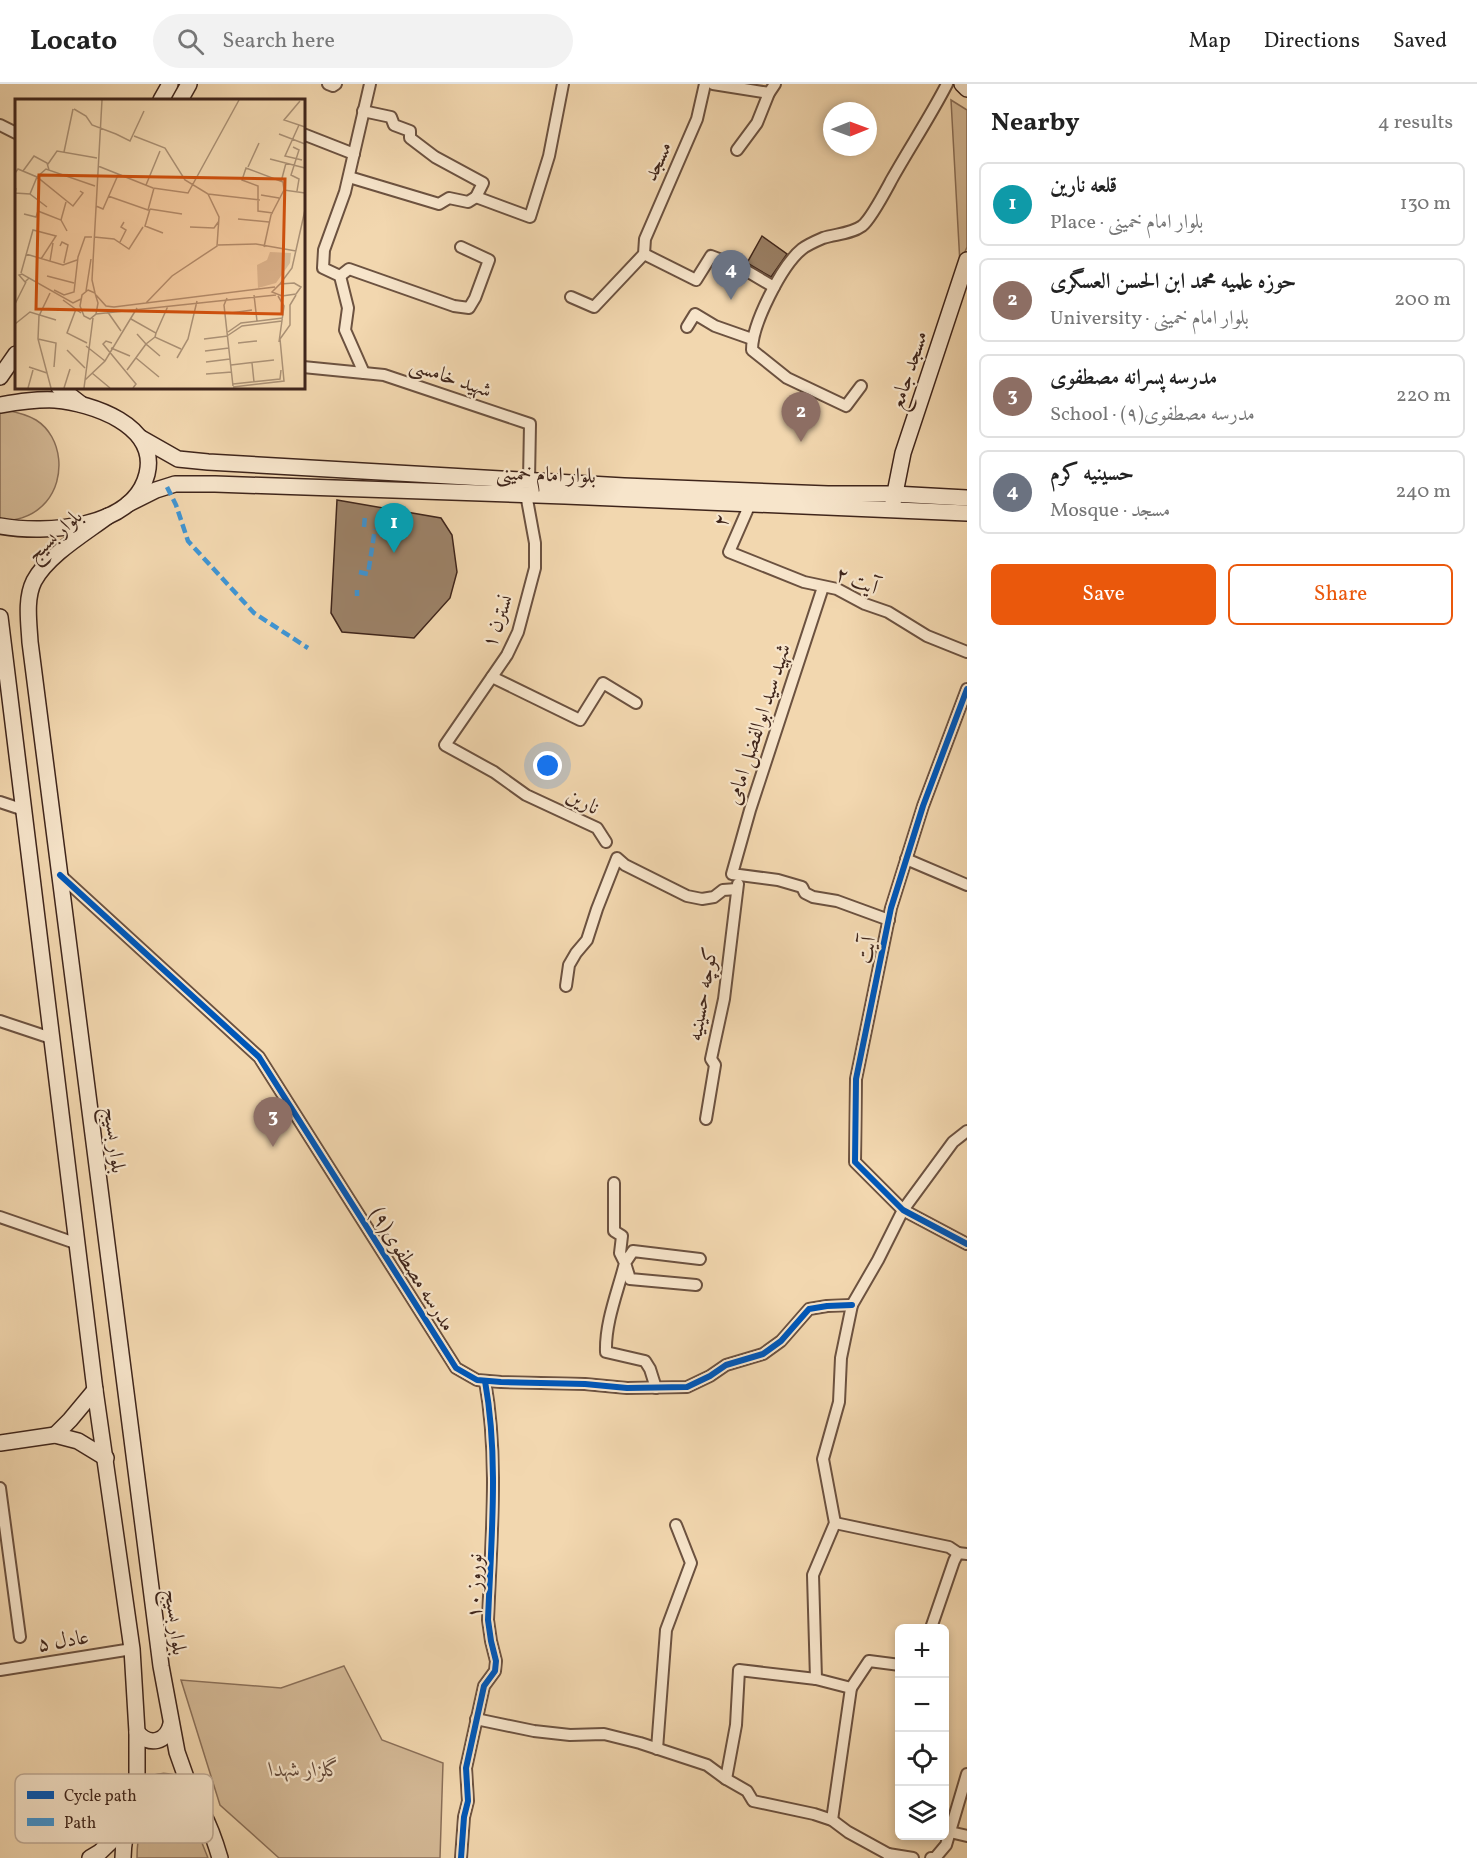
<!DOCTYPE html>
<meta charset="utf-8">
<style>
:root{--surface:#fff;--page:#f2f2f2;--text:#222;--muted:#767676;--line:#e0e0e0;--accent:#ea580c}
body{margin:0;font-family:Vollkorn,Amiri,serif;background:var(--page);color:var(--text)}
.controls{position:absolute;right:18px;bottom:18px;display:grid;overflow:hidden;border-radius:9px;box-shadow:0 3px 9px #0003}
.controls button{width:54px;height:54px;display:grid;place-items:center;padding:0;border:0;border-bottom:2px solid var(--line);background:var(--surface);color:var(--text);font:30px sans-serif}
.compass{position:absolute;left:823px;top:18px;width:54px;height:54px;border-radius:50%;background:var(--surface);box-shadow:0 3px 9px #0003;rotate:89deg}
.you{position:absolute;left:548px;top:682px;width:21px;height:21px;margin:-15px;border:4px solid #fff;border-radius:50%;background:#1a73e8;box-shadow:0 0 0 9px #1a73e833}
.badge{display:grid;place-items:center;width:39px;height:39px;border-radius:50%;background:var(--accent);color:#fff;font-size:20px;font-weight:700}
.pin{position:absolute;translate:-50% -50px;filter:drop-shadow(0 2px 3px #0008)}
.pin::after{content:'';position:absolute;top:32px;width:21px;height:18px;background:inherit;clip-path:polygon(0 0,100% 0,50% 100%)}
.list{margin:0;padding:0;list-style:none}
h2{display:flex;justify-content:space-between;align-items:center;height:78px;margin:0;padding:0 24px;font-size:26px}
h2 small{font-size:20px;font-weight:400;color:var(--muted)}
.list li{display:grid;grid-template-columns:39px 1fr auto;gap:18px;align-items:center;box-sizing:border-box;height:84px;margin:0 12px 12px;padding:0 12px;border:2px solid var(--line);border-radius:9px}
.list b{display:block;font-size:22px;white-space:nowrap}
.list p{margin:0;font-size:20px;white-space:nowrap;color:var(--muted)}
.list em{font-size:20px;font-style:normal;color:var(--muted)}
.actions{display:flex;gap:12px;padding:18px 24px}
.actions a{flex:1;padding:14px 0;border:2px solid var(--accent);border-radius:9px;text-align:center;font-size:21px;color:var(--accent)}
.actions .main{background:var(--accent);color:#fff}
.icon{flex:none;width:33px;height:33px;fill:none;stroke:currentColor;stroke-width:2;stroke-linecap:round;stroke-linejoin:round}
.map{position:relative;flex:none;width:967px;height:1774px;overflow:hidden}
header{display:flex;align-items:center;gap:36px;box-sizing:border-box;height:84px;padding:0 30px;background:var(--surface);border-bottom:2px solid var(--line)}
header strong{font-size:28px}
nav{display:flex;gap:33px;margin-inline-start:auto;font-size:21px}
.search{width:420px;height:54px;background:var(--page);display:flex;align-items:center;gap:15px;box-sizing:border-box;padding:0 21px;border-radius:33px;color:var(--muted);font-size:22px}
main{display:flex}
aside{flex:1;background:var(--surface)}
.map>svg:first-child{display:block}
.green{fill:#d4b996;stroke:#8a6f58;stroke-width:1.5}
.building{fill:#9c8268;stroke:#3f251b;stroke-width:1.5}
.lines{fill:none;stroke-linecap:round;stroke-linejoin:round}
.street-casing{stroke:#6c5240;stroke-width:14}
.secondary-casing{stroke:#3f251b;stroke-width:18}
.street{stroke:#f7e5cb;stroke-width:10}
.secondary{stroke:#f7e5cb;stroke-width:15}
.quiet{stroke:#3f95d4;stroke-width:4.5;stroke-dasharray:9 4.5;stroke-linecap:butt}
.cycleway-casing{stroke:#f7e5cb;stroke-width:10}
.cycleway{stroke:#0057b8;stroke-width:6}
.labels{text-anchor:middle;stroke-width:4.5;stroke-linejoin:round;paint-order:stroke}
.street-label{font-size:21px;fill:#3f251b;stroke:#f7e5cb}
.park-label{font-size:21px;font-style:italic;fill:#644a3a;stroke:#f7e5cb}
.inset-road{fill:none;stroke:#aa9074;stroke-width:1.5}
.view{fill:#cf510e;fill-opacity:0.15;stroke:#cf510e;stroke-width:3}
.inset-edge{fill:none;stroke:#3f251b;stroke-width:3}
.key{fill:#f7e5cb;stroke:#c0ab96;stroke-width:1.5}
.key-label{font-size:16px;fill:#3f251b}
</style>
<header>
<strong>Locato</strong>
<div class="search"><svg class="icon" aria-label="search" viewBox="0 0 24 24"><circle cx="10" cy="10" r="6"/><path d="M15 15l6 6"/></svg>Search here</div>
<nav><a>Map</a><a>Directions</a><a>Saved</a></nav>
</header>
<main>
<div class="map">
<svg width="967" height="1774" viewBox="0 0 967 1774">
<rect width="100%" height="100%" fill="#f2d7af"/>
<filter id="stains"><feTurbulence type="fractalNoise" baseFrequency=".00333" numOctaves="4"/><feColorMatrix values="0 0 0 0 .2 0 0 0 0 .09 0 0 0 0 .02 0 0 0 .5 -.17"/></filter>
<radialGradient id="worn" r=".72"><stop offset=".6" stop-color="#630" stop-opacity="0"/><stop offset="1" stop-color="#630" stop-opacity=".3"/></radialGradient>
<g class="green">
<polygon points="951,16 967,26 967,163 960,180"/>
<path d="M5,326C16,328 26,330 36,336C63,353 66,395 46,418C34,432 17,437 0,437V327Z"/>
<polygon points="344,1582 382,1656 443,1679 440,1774 279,1774 220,1721 181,1596 281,1604"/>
<path d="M156,1714L169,1716L192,1734L208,1774H137C137,1748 142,1736 156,1714Z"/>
</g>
<g class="building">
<polygon points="762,152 787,170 771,193 747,179"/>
<polygon points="337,416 441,434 452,451 457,488 450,514 414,554 342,548 331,529"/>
</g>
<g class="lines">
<g class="street-casing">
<g id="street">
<polyline points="328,0 333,2 336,0"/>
<polyline points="713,0 769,9"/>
<polyline points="363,27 391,33 394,41 410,47 410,54 435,73 483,99 476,113 530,133 549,72 563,0"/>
<polyline points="0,41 16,49"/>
<polyline points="303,50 354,70"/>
<polyline points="737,66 757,39 769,9 775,0"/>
<polyline points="349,93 439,120 449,114 468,118 476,113"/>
<polyline points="644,170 696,196 711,172 740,183 774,203"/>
<polyline points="340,192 349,185 454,222 469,224 475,214 489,176 461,163"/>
<polyline points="571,213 594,223 644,170 645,155 697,35 705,0"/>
<polyline points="687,243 695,230 715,242 752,255"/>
<polyline points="303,283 384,291 530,340 529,396"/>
<polyline points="364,289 345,246 348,224 340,192 323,184 324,166 345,108 370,0"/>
<path d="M861,302L846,322L787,294L752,266C752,240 782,181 802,165C807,161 816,157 823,154C835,150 851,150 862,142C871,135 886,106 892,95C910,63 930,33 947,0"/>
<polyline points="526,410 535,459 535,484 518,548 507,571 445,661 494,688 526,711 597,744 606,758"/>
<polyline points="750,420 729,468 804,498 837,505 865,520 888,528 927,552 967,568"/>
<polyline points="823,503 750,726 732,790 778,796 802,803 805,809 813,813 837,817 889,836"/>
<polyline points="492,593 580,636 603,599 636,619"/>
<polyline points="967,605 923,722 891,824 856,995 855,1078 903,1126 967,1160"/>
<polyline points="0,718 24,726"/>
<polyline points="906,775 967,801"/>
<polyline points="60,791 259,973 456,1284 477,1296 501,1298 585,1300 627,1304 687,1303 710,1292 726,1281 763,1270 781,1257 809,1225 827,1222 852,1221"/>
<polyline points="566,902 569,881 576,869 587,856 597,825 617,774 625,781 687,812 702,815 714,813 723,806 737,805"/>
<polyline points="0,937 51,954"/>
<polyline points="706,1035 715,981 711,975 724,915 738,800"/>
<path d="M614,1099V1147L622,1152L620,1169L625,1179C618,1207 605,1238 606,1268L645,1277L650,1285L656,1304"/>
<polyline points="0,1133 78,1160"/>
<polyline points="696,1201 630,1195 625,1179 633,1167 700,1175"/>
<polyline points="0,1404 20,1553"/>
<polyline points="835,1439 949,1463 958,1469"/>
<polyline points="931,1544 954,1477 958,1469 967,1470"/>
<polyline points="0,1586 132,1565"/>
<polyline points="816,1595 813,1491 835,1439 823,1375 839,1318 841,1274 852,1221 878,1176 903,1126 953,1058 967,1047"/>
<polyline points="476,1635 534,1647 570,1651 604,1650 640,1659 707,1681 726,1695 747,1707 753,1717 814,1730 832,1736 848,1748 888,1770 889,1774"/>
<polyline points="657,1665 666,1546 691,1479 676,1441"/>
<polyline points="726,1695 736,1641 739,1586 816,1595 851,1604 869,1577 900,1581"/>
<polyline points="832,1736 851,1604"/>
<polyline points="950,1748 967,1752"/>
<polyline points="888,1770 913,1774"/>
<path d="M461,1774L464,1733L468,1717L466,1684L484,1602L495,1587L496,1577L491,1557L488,1536C491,1456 499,1375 485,1297"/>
<polyline points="931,1774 935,1774 946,1761 967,1690"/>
</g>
</g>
<g class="secondary-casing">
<g id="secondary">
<polyline points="962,0 967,5"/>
<polyline points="161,16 170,0"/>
<polyline points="180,16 189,0"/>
<polyline points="0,293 16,270"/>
<polyline points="59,303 81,320"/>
<path d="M0,321C18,318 36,315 55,316C91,319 159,341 147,390C134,445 45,450 0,442"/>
<polyline points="141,354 178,375 208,378 624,402 828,410 894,410 967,414"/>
<polyline points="893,419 903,369 967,176"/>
<polyline points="128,420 156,406 175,400 215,400 565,412 967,429"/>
<path d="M108,432C84,450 48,471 34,497C25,515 29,539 30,558L161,1582L177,1668L194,1716"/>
<polyline points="0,533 95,1306 132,1565 137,1648 137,1698 133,1723"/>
<polyline points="55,1351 70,1336 95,1306"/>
<polyline points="0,1359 55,1351 78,1357 106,1374"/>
<path d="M137,1648C149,1663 167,1658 171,1640"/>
<polyline points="90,1774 100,1768 126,1743"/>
<path d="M123,1774C123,1751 134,1694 167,1698C197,1701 213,1750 220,1774"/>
</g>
</g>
<use href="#street" class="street"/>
<use href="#secondary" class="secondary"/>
<g class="quiet">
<polyline points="167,403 176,421 188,457 254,529 308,564"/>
<polyline points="364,443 365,432"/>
<polyline points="359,488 368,490 375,445"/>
<polyline points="357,512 357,506"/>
</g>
<g class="cycleway-casing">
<g id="cycleway">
<polyline points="967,605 923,722 891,824 856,995 855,1078 903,1126 967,1160"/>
<polyline points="60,791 259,973 456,1284 477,1296 501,1298 585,1300 627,1304 687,1303 710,1292 726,1281 763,1270 781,1257 809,1225 827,1222 852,1221"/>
<path d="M461,1774L464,1733L468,1717L466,1684L484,1602L495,1587L496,1577L491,1557L488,1536C491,1456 499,1375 485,1297"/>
</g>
</g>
<use href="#cycleway" class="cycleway"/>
</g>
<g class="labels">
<g class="street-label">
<text transform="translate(657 77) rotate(-65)" y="7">مسجد</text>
<text transform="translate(908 286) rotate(-72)" y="7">مسجد جامع</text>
<text transform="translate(451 293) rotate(19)" y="7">شهید خامسی</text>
<text transform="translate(546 390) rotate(2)" y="7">بلوار امام خمینی</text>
<text transform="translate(721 436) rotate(-67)" y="7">۲</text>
<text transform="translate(54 451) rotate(-42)" y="7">بلوار بسیج</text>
<text transform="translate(857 496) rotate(21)" y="7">آیت ۲</text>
<text transform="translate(497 537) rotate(-70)" y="7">نسترن ۱</text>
<text transform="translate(758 640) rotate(-72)" y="7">شهید سید ابوالفضل امامی</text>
<text transform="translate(583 717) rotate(27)" y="7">نارین</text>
<text transform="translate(866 866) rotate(-79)" y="7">آیت</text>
<text transform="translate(702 910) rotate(-80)" y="7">کوچه حسینیه</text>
<text transform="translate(115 1056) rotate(83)" y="7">بلوار بسیج</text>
<text transform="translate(413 1185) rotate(58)" y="7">مدرسه مصطفوی(۹)</text>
<text transform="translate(474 1502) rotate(-89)" y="7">نوروز ۱۰</text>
<text transform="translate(176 1538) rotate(83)" y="7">بلوار بسیج</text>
<text transform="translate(63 1556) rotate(-9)" y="7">عادل ۵</text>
</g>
<g class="park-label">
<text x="305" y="1692">گلزار شهدا</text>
</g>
</g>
<g transform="translate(15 15)">
<rect width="290" height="290" fill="#f2d7af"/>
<path d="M255,153L276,154L275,164L261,184L243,189L242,166L252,161Z" fill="#d4b996"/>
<path class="inset-road" d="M285,2L269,21L290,28M59,10L71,17L77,26L101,35M284,26L270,57L287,61M101,35L115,42L129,12M264,35L290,45M119,37L150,49L170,81L193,95L245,101M278,48L284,51L276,76L284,80L282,92M49,53L58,10M255,60L290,69M33,65L42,52L82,59M83,67L138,89L173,94L224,1M233,68L244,44M8,72L19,57L32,64L34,71M0,74L3,70L22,78L58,107L68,94L65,92M266,83L271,64M131,86L145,52M1,89L0,94L15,95M246,96L264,99M93,97L133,111L139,89M81,107L88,110L103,76M32,108L15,95L22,78L31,70L80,87M135,110L130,127L148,134M135,110L167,115M258,114L243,112V87L227,81L231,69L268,83L269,91M9,115L21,118L23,112L28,114L46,121L52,132M223,120L254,123M46,121L51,103M175,128L199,129L204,122M79,138L99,140L114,150L128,128M105,143L111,131L106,128L109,123M203,146L241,145L281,152M45,147L47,143L53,146L49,164M249,148L256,116L269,91L290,94M11,155L48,166L62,161M35,162L38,144M6,174L18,131L41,137L26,160M32,177L59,184M14,179L10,183L4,176L7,175L58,204L66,200M279,184L286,188L281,195L267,197L257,193L265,185ZM265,185L277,169L290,111M39,191L49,196L59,193L63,158L70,138H77M73,191L80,194L83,204L81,215L75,220L69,217L65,207L67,196ZM71,192L76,160M35,194L24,217L23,240L36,289M80,194L77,181L87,1M81,196L91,207L99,208L260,188M239,196L242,222M263,197L269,207L264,243M212,199L209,206L218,287M48,201L66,214M131,204L157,177L202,147L204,118L193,95M0,205L11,183M61,210L52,234L72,244M92,212L106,232M216,214L237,211M81,215L261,196M116,220L141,234L140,238M0,225L15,213L41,221M213,233L226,224L268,219M141,234L153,207M212,237L227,227L267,222M23,240L41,244L39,268M189,240L213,237M97,244L91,242L88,245L121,285L118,289M223,244L242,242M71,247L90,262M96,249L115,257M52,251L70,269M190,252L214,249M145,257L131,245L140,238L166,250M121,259L144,278M162,259L173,240L182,202M191,263L215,260M237,264L239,283M216,266L259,261M14,268L32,274M112,271L131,245L122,235M77,274L95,289M191,275L217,273M70,281L90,262L122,209M218,285L265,280L266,271M218,288L269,282L265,240L275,226V206L281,196M13,289L18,271M49,289L55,270M69,289L78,219"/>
<path class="view" d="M24,76L270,80L267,215L21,210Z"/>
<rect width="290" height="290" class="inset-edge"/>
</g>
<rect x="15" y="1690" width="198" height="69" rx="9" class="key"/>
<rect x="27" y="1707" width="27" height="8" fill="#0057b8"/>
<rect x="27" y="1734" width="27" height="8" fill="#3f95d4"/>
<g class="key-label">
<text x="64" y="1717">Cycle path</text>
<text x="64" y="1744">Path</text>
</g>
<rect width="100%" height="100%" filter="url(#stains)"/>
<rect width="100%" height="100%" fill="url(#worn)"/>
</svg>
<div class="controls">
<button>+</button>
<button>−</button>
<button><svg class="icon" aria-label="locate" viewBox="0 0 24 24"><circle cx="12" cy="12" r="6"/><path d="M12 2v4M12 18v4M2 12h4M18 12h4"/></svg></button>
<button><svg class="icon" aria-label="layers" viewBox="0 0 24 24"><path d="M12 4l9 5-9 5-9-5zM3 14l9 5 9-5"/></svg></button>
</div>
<svg class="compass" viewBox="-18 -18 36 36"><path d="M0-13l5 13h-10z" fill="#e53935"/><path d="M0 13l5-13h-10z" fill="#767676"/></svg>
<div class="you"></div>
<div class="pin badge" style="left:394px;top:469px;background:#0f9aa8">1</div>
<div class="pin badge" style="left:801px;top:358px;background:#8d6e63">2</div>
<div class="pin badge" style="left:273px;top:1063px;background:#8d6e63">3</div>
<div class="pin badge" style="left:731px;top:216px;background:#6b7280">4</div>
</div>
<aside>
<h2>Nearby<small>4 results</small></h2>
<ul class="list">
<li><span class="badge" style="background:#0f9aa8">1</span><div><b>قلعه نارین</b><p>Place · بلوار امام خمینی</p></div><em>130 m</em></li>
<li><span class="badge" style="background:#8d6e63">2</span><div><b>حوزه علمیه محمد ابن الحسن العسگری</b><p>University · بلوار امام خمینی</p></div><em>200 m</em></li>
<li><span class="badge" style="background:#8d6e63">3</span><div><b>مدرسه پسرانه مصطفوی</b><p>School · مدرسه مصطفوی(۹)</p></div><em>220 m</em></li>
<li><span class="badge" style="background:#6b7280">4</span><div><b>حسینیه کرم</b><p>Mosque · مسجد</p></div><em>240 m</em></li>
</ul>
<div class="actions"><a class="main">Save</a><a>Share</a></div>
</aside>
</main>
